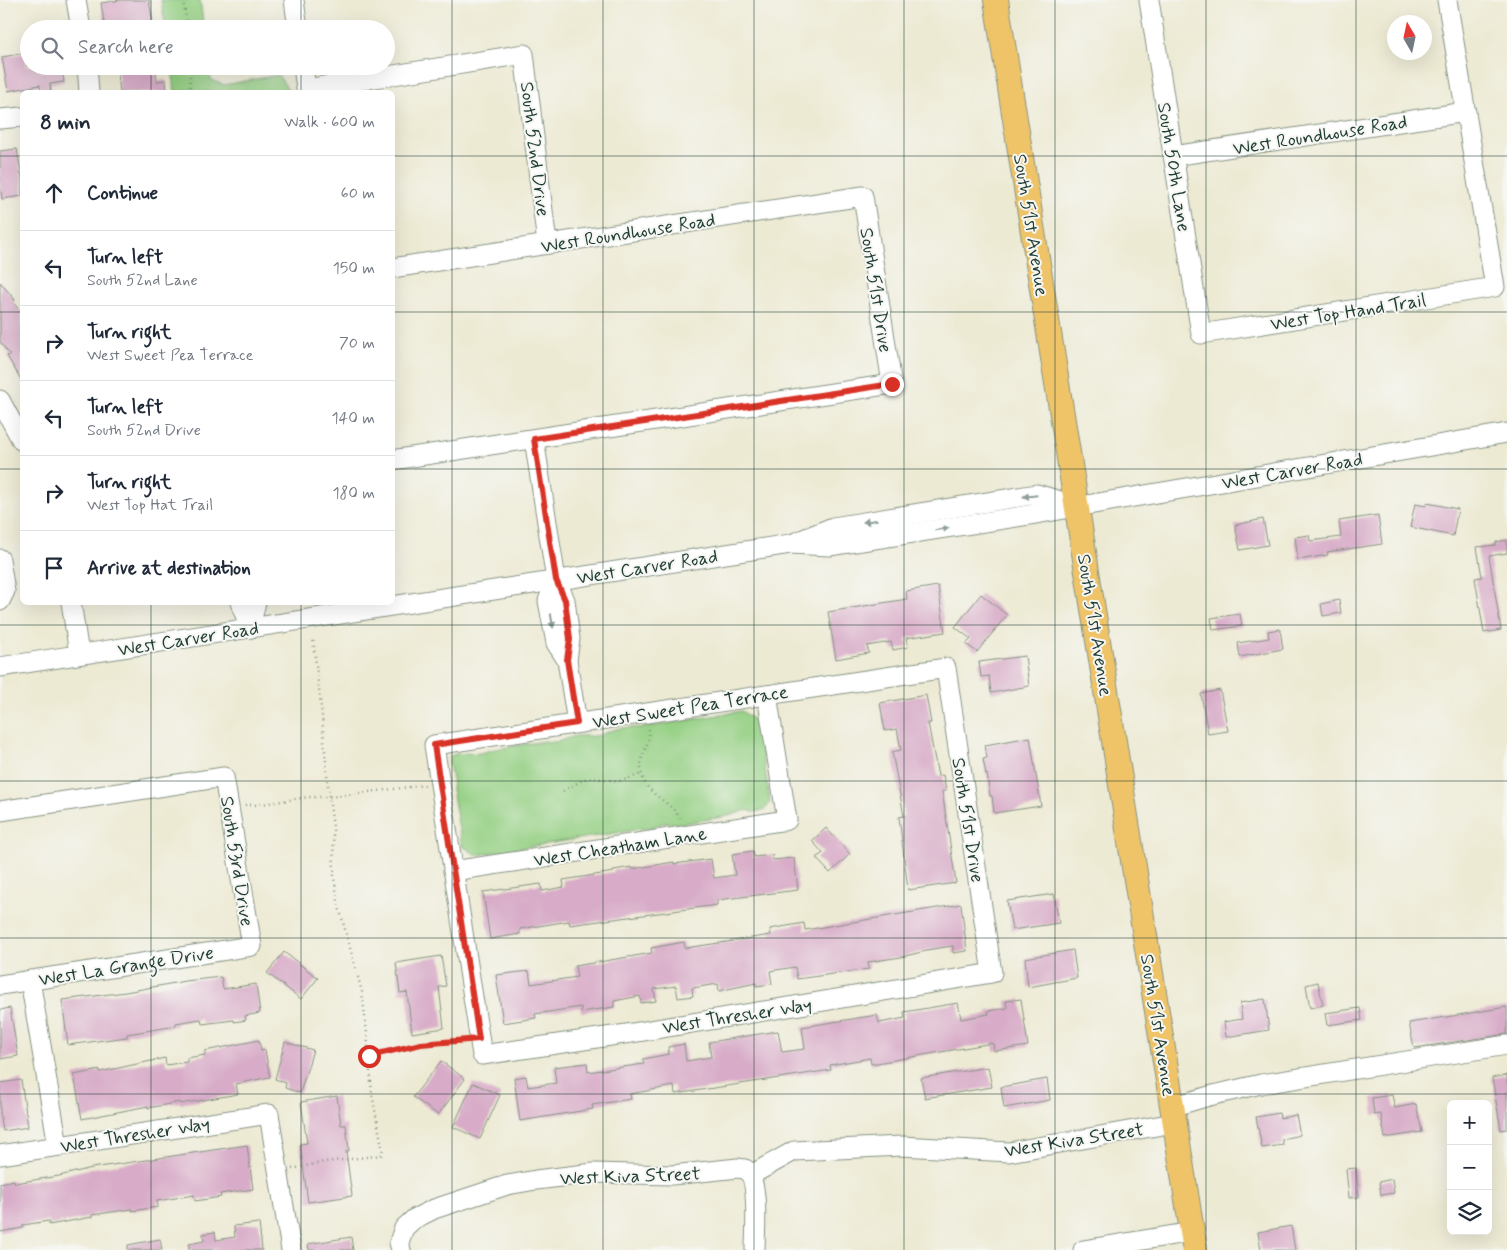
<!DOCTYPE html>
<meta charset="utf-8">
<style>
:root{--surface:#fff;--page:#f6f6f7;--text:#1f2937;--muted:#747a83;--line:#e0e1e3}
body{margin:0;font-family:Mynerve,sans-serif;background:var(--page);color:var(--text)}
.controls{position:absolute;right:15px;bottom:15px;display:grid;overflow:hidden;border-radius:8px;box-shadow:0 5px 20px #0002}
.controls button{width:45px;height:45px;display:grid;place-items:center;padding:0;border:0;border-bottom:1px solid var(--line);background:var(--surface);color:var(--text);font:25px sans-serif}
.compass{position:absolute;left:1387px;top:15px;width:45px;height:45px;border-radius:50%;background:var(--surface);box-shadow:0 5px 20px #0002;rotate:351deg}
.stop{position:absolute;width:15px;height:15px;margin:-11px;border:4px solid #d93025;border-radius:50%;background:#fff}
.stop.end{background:#d93025;border-color:#fff;box-shadow:0 1px 5px #0008}
.list{margin:0;padding:0;list-style:none}
h2{display:flex;justify-content:space-between;align-items:center;height:65px;margin:0;padding:0 20px;font-size:21px}
h2 small{font-size:16px;font-weight:400;color:var(--muted)}
.list li{display:grid;grid-template-columns:32px 1fr auto;gap:15px;align-items:center;box-sizing:border-box;height:75px;padding:0 20px;border-top:1px solid var(--line)}
.list b{display:block;font-size:19px;white-space:nowrap}
.list p{margin:0;font-size:16px;white-space:nowrap;color:var(--muted)}
.list em{font-size:16px;font-style:normal;color:var(--muted)}
.icon{flex:none;width:28px;height:28px;fill:none;stroke:currentColor;stroke-width:2;stroke-linecap:round;stroke-linejoin:round}
.map{position:relative;flex:none;width:1507px;height:1250px;overflow:hidden}
.search{position:absolute;background:var(--surface);box-shadow:0 5px 20px #0002;left:20px;top:20px;width:375px;height:55px;display:flex;align-items:center;gap:12px;box-sizing:border-box;padding:0 18px;border-radius:28px;color:var(--muted);font-size:19px}
.panel{position:absolute;background:var(--surface);box-shadow:0 5px 20px #0002;left:20px;top:90px;width:375px;height:515px;border-radius:8px}
.map>svg:first-child{display:block}
.green{fill:#95d084;stroke:#5a865c}
.building{fill:#d8acc8}
.lines{fill:none;stroke-linecap:round;stroke-linejoin:round}
.minor-casing{stroke:#869484;stroke-width:21}
.major-casing{stroke:#869484;stroke-width:26}
.path{stroke:#869484;stroke-width:2.5;stroke-dasharray:1 4;stroke-linecap:butt}
.minor{stroke:#fff;stroke-width:19}
.major{stroke:#efc469;stroke-width:24}
.oneway{fill:#8f9e9a}
.route{stroke:#d93025;stroke-width:6}
.grid{fill:none;stroke:#1f3d34;stroke-width:1;stroke-opacity:0.55}
.labels{text-anchor:middle;stroke-width:4;stroke-linejoin:round;paint-order:stroke}
.street-label{font-size:19px;fill:#1f3d34;stroke:#f6f6f2}
</style>
<div class="map">
<svg width="1507" height="1250" viewBox="0 0 1507 1250">
<rect width="100%" height="100%" fill="#f6f6f2"/>
<filter id="ink" filterUnits="userSpaceOnUse"><feTurbulence type="fractalNoise" baseFrequency=".02" numOctaves="2"/><feDisplacementMap in="SourceGraphic" scale="10" xChannelSelector="R" yChannelSelector="G"/><feConvolveMatrix kernelMatrix="1 2 1 2 8 2 1 2 1" color-interpolation-filters="sRGB"/></filter>
<filter id="wash" filterUnits="userSpaceOnUse"><feTurbulence type="fractalNoise" baseFrequency=".0096" numOctaves="4" result="noise"/><feDisplacementMap in="SourceGraphic" scale="20" xChannelSelector="R" yChannelSelector="G"/><feGaussianBlur stdDeviation="1.12" result="paint"/><feColorMatrix in="noise" values="0 0 0 0 0 0 0 0 0 0 0 0 0 0 0 0 0 1.4 0 .05"/><feComposite in="paint" operator="in"/></filter>
<g filter="url(#wash)">
<rect width="100%" height="100%" fill="#edead4"/>
<g class="green">
<polygon points="161,0 200,0 204,29 166,29"/>
<polygon points="172,66 209,66 211,80 224,85 278,75 290,92 175,92"/>
<path d="M742,711L755,721L758,726L770,801L768,806L764,810L754,812L747,810L728,816L678,824C670,821 661,823 653,827L477,855L462,846L452,789C455,778 445,760 451,756C462,750 477,757 490,750L545,741C557,744 561,740 572,737C580,734 587,737 595,736C602,735 605,733 610,731C619,727 632,727 642,728Z"/>
</g>
<g id="blocks">
<g class="building">
<polygon points="121,0 149,0 154,29 105,29 101,3"/>
<polygon points="25,53 27,66 62,66 64,82 50,84 51,92 41,92 40,85 8,91 2,57"/>
<polygon points="117,66 156,66 157,81 166,80 167,92 120,92"/>
<polygon points="17,149 22,178 22,196 2,199 0,185 0,151"/>
<polygon points="0,282 15,300 13,302 22,314 22,381 7,356 10,355 0,342"/>
<polygon points="1427,503 1458,509 1453,536 1410,527 1415,504 1426,506"/>
<polygon points="1378,515 1382,544 1327,552 1328,555 1298,560 1295,537 1309,535 1310,541 1341,537 1339,521"/>
<polygon points="1263,519 1268,545 1240,550 1235,525"/>
<polygon points="1507,540 1507,553 1489,556 1501,630 1484,633 1475,578 1482,577 1477,547 1496,545 1496,542"/>
<polygon points="938,586 945,632 906,638 908,647 893,650 891,642 867,646 869,653 836,659 828,612 907,599 906,591"/>
<polygon points="981,594 1007,615 977,652 966,644 971,639 955,627"/>
<polygon points="1339,600 1341,613 1323,616 1321,604"/>
<polygon points="1240,614 1242,626 1213,630 1211,618"/>
<polygon points="1280,629 1283,649 1240,657 1238,643 1269,638 1268,631"/>
<polygon points="1025,656 1029,686 991,693 989,676 981,677 979,662"/>
<polygon points="1220,690 1228,731 1208,734 1201,694"/>
<polygon points="926,695 931,723 928,723 938,776 943,775 946,791 942,791 956,883 908,890 899,817 904,816 892,752 901,750 897,729 885,731 880,703"/>
<polygon points="1030,737 1041,806 994,813 992,796 990,796 987,774 986,775 983,759 987,758 985,745"/>
<polygon points="826,828 850,854 830,873 816,858 823,853 812,841"/>
<polygon points="753,851 754,857 772,855 773,860 794,858 798,890 717,900 717,905 570,925 569,921 520,929 520,934 490,939 483,892 541,884 542,891 564,887 563,880 614,872 614,870 631,867 632,869 674,862 674,864 711,859 714,878 735,875 732,854"/>
<polygon points="1054,894 1059,923 1012,930 1007,901"/>
<polygon points="961,904 967,951 953,953 953,946 926,950 926,951 901,957 868,962 869,969 797,979 795,967 770,971 772,984 756,986 756,983 719,991 718,984 692,988 693,996 678,998 676,986 654,989 656,1001 641,1003 640,996 614,1001 614,1007 581,1012 581,1007 535,1014 536,1018 503,1023 496,975 529,971 531,984 577,977 575,966 652,953 651,948 684,942 685,948 726,942 771,935 770,929 804,923 805,930"/>
<polygon points="1073,950 1077,978 1028,987 1025,958"/>
<polygon points="284,952 318,978 301,999 267,973"/>
<polygon points="441,956 446,986 439,987 444,1028 412,1033 407,992 400,993 396,963"/>
<polygon points="221,977 223,989 256,984 260,1013 245,1016 246,1020 234,1022 234,1020 202,1024 201,1019 176,1023 176,1026 127,1034 127,1037 68,1045 62,1000 126,992 185,981"/>
<polygon points="1318,982 1323,1005 1310,1008 1306,985"/>
<polygon points="1021,999 1028,1046 994,1051 993,1043 871,1064 870,1058 830,1065 831,1070 675,1094 674,1086 630,1094 631,1099 592,1105 593,1109 520,1121 514,1078 526,1076 528,1087 556,1083 554,1067 587,1063 588,1072 644,1064 643,1059 669,1054 668,1047 684,1044 686,1061 711,1057 709,1042 778,1031 782,1052 805,1049 802,1027 877,1015 879,1023 905,1018 904,1012 958,1003 961,1019 989,1014 988,1011 1007,1008 1006,1001"/>
<polygon points="1265,999 1269,1030 1226,1037 1224,1022 1242,1019 1240,1003"/>
<polygon points="1507,1007 1507,1034 1414,1048 1409,1023"/>
<polygon points="10,1008 18,1056 0,1059 0,1010"/>
<polygon points="1360,1008 1362,1020 1327,1025 1325,1013"/>
<polygon points="259,1040 261,1051 265,1050 270,1077 236,1084 238,1094 180,1104 180,1102 148,1108 148,1106 82,1119 74,1075 100,1070 100,1072 165,1058 166,1065 187,1062 187,1058 205,1055 205,1051"/>
<polygon points="285,1042 313,1050 300,1093 285,1088 286,1083 275,1079"/>
<polygon points="441,1061 465,1079 438,1115 413,1097"/>
<polygon points="988,1067 992,1087 925,1098 921,1078"/>
<polygon points="1507,1075 1507,1129 1501,1130 1492,1078"/>
<polygon points="1047,1079 1050,1100 1004,1108 1001,1087"/>
<polygon points="21,1080 28,1127 3,1131 0,1112 0,1083"/>
<polygon points="473,1083 500,1095 480,1139 453,1127"/>
<polygon points="1392,1095 1395,1108 1416,1104 1422,1132 1385,1138 1381,1114 1374,1115 1372,1098"/>
<polygon points="337,1096 341,1125 346,1125 349,1151 346,1151 352,1196 308,1202 300,1144 307,1143 301,1102"/>
<polygon points="1279,1113 1280,1118 1296,1115 1300,1135 1282,1139 1283,1145 1262,1148 1256,1117"/>
<polygon points="247,1145 253,1189 220,1194 221,1197 195,1201 194,1195 157,1201 158,1207 132,1211 132,1209 92,1215 92,1217 49,1225 49,1221 23,1225 23,1228 0,1232 0,1183 14,1180 15,1183 59,1176 92,1168"/>
<polygon points="1356,1168 1359,1197 1349,1198 1346,1169"/>
<polygon points="1392,1179 1394,1193 1381,1195 1379,1182"/>
<polygon points="259,1223 262,1250 189,1250 189,1244 204,1241 203,1234 215,1232 216,1240 235,1237 234,1226"/>
<polygon points="1291,1226 1295,1250 1261,1250 1258,1232"/>
<polygon points="351,1237 353,1250 309,1250 308,1244"/>
<polygon points="160,1239 162,1250 128,1250 128,1245"/>
</g>
</g>
</g>
<g filter="url(#ink)">
<use href="#blocks" fill-opacity="0" stroke="#869484" stroke-width="1"/>
<g class="lines">
<g class="minor-casing">
<g id="minor">
<polyline points="76,0 81,29"/>
<polyline points="294,0 298,29"/>
<polyline points="1149,0 1201,334 1495,287 1447,0"/>
<polyline points="87,66 89,92"/>
<polyline points="303,66 306,89 524,54 547,244"/>
<polyline points="0,119 22,117"/>
<polyline points="1173,156 1466,112"/>
<polyline points="392,268 863,196 892,384 392,460"/>
<polyline points="0,400 22,441"/>
<polyline points="534,439 556,580 565,600 570,639 567,660 577,723"/>
<polyline points="796,542 833,527 1037,494 1074,505"/>
<polyline points="0,559 5,591 0,601"/>
<polyline points="556,580 548,601 556,643 567,660"/>
<polyline points="71,602 79,654"/>
<polyline points="240,602 250,628"/>
<polyline points="250,628 256,602"/>
<polyline points="0,667 790,544 829,546 1029,515 1507,433"/>
<polygon points="946,668 992,973 632,1033 482,1055 434,745"/>
<polyline points="0,811 224,777 252,946 0,985"/>
<polyline points="453,871 787,820 767,695"/>
<polyline points="30,980 58,1146"/>
<polyline points="1172,1107 1209,1096 1261,1084 1507,1045"/>
<polyline points="0,1155 269,1114 291,1250"/>
<polyline points="751,1175 794,1151 902,1146 1009,1152 1174,1123"/>
<path d="M401,1250L399,1242L404,1228L414,1219L434,1209L507,1185L536,1180L594,1173L672,1175L738,1168C740,1169 743,1168 745,1169C760,1177 755,1234 755,1250"/>
<polyline points="1083,1250 1192,1232"/>
</g>
</g>
<g class="major-casing">
<polyline id="major" points="996,0 1195,1250"/>
</g>
<g class="path">
<polyline points="183,0 188,29"/>
<polyline points="190,66 190,92"/>
<path d="M649,729C650,747 641,751 641,766C641,796 670,798 681,820"/>
<polyline points="563,791 584,779 595,778 616,781 624,780 642,774"/>
<polyline points="245,805 255,805 309,797 329,797 425,785"/>
<polyline points="369,1056 421,1044 463,1040"/>
<polyline points="292,1169 325,1162 375,1156 381,1155 383,1152 372,1094 367,1033 362,992 339,907 334,878 333,827 329,797 322,716 313,639"/>
</g>
<use href="#minor" class="minor"/>
<use href="#major" class="major"/>
</g>
<defs><path id="oneway-solid" d="M-6-.8H1V-3.2L6.5 0L1 3.2V.8H-6Z" transform="scale(1.25)"/></defs>
<g class="oneway">
<use href="#oneway-solid" transform="translate(1030 496) rotate(174)"/>
<use href="#oneway-solid" transform="translate(870 521) rotate(171)"/>
<use href="#oneway-solid" transform="translate(942 529) rotate(-9)"/>
<use href="#oneway-solid" transform="translate(552 621) rotate(80)"/>
</g>
</g>
<g class="lines" filter="url(#ink)">
<polyline class="route" points="369,1056 421,1044 479,1039 434,745 577,723 567,660 570,639 565,600 556,580 534,439 892,384"/>
</g>
<path class="grid" d="M151,0V29M301,0V29M452,0V1250M603,0V1250M754,0V1250M904,0V1250M1055,0V1250M1206,0V1250M1356,0V1250M151,66V92M301,66V92M0,156H22M392,156H1507M0,312H22M392,312H1507M0,469H22M392,469H1507M151,602V1250M301,602V1250M0,625H1507M0,781H1507M0,938H1507M0,1094H1507"/>
<g class="labels">
<g class="street-label">
<text transform="translate(1320 134) rotate(-9)" y="7">West Roundhouse Road</text>
<text transform="translate(536 149) rotate(83)" y="7">South 52nd Drive</text>
<text transform="translate(1175 167) rotate(81)" y="7">South 50th Lane</text>
<text transform="translate(1032 225) rotate(81)" y="7">South 51st Avenue</text>
<text transform="translate(628 232) rotate(-9)" y="7">West Roundhouse Road</text>
<text transform="translate(877 290) rotate(81)" y="7">South 51st Drive</text>
<text transform="translate(1348 311) rotate(-9)" y="7">West Top Hand Trail</text>
<text transform="translate(1292 470) rotate(-10)" y="7">West Carver Road</text>
<text transform="translate(647 566) rotate(-9)" y="7">West Carver Road</text>
<text transform="translate(1096 625) rotate(81)" y="7">South 51st Avenue</text>
<text transform="translate(188 638) rotate(-9)" y="7">West Carver Road</text>
<text transform="translate(690 706) rotate(-9)" y="7">West Sweet Pea Terrace</text>
<text transform="translate(969 820) rotate(81)" y="7">South 51st Drive</text>
<text transform="translate(620 846) rotate(-9)" y="7">West Cheatham Lane</text>
<text transform="translate(238 861) rotate(81)" y="7">South 53rd Drive</text>
<text transform="translate(126 965) rotate(-9)" y="7">West La Grange Drive</text>
<text transform="translate(737 1015) rotate(-9)" y="7">West Thresher Way</text>
<text transform="translate(1159 1025) rotate(81)" y="7">South 51st Avenue</text>
<text transform="translate(135 1134) rotate(-9)" y="7">West Thresher Way</text>
<text transform="translate(1074 1139) rotate(-9)" y="7">West Kiva Street</text>
<text transform="translate(630 1175) rotate(-2)" y="7">West Kiva Street</text>
</g>
</g>
</svg>
<div class="controls">
<button>+</button>
<button>−</button>
<button><svg class="icon" aria-label="layers" viewBox="0 0 24 24"><path d="M12 4l9 5-9 5-9-5zM3 14l9 5 9-5"/></svg></button>
</div>
<svg class="compass" viewBox="-18 -18 36 36"><path d="M0-13l5 13h-10z" fill="#e53935"/><path d="M0 13l5-13h-10z" fill="#747a83"/></svg>
<div class="stop" style="left:369px;top:1056px"></div>
<div class="stop end" style="left:892px;top:384px"></div>
<div class="search"><svg class="icon" aria-label="search" viewBox="0 0 24 24"><circle cx="10" cy="10" r="6"/><path d="M15 15l6 6"/></svg>Search here</div>
<section class="panel">
<h2>8 min<small>Walk · 600 m</small></h2>
<ul class="list">
<li><svg class="icon" aria-label="ahead" viewBox="0 0 24 24"><path d="M12 20V5M6 11l6-6 6 6"/></svg><div><b>Continue</b></div><em>60 m</em></li>
<li><svg class="icon" aria-label="left" viewBox="0 0 24 24"><path d="M17 20v-9H6M10 6l-5 5 5 5"/></svg><div><b>Turn left</b><p>South 52nd Lane</p></div><em>150 m</em></li>
<li><svg class="icon" aria-label="right" viewBox="0 0 24 24"><path d="M7 20v-9h11M14 6l5 5-5 5"/></svg><div><b>Turn right</b><p>West Sweet Pea Terrace</p></div><em>70 m</em></li>
<li><svg class="icon" aria-label="left" viewBox="0 0 24 24"><path d="M17 20v-9H6M10 6l-5 5 5 5"/></svg><div><b>Turn left</b><p>South 52nd Drive</p></div><em>140 m</em></li>
<li><svg class="icon" aria-label="right" viewBox="0 0 24 24"><path d="M7 20v-9h11M14 6l5 5-5 5"/></svg><div><b>Turn right</b><p>West Top Hat Trail</p></div><em>180 m</em></li>
<li><svg class="icon" aria-label="arrive" viewBox="0 0 24 24"><path d="M6 21V4h12l-3 4 3 4H6"/></svg><div><b>Arrive at destination</b></div></li>
</ul>
</section>
</div>
